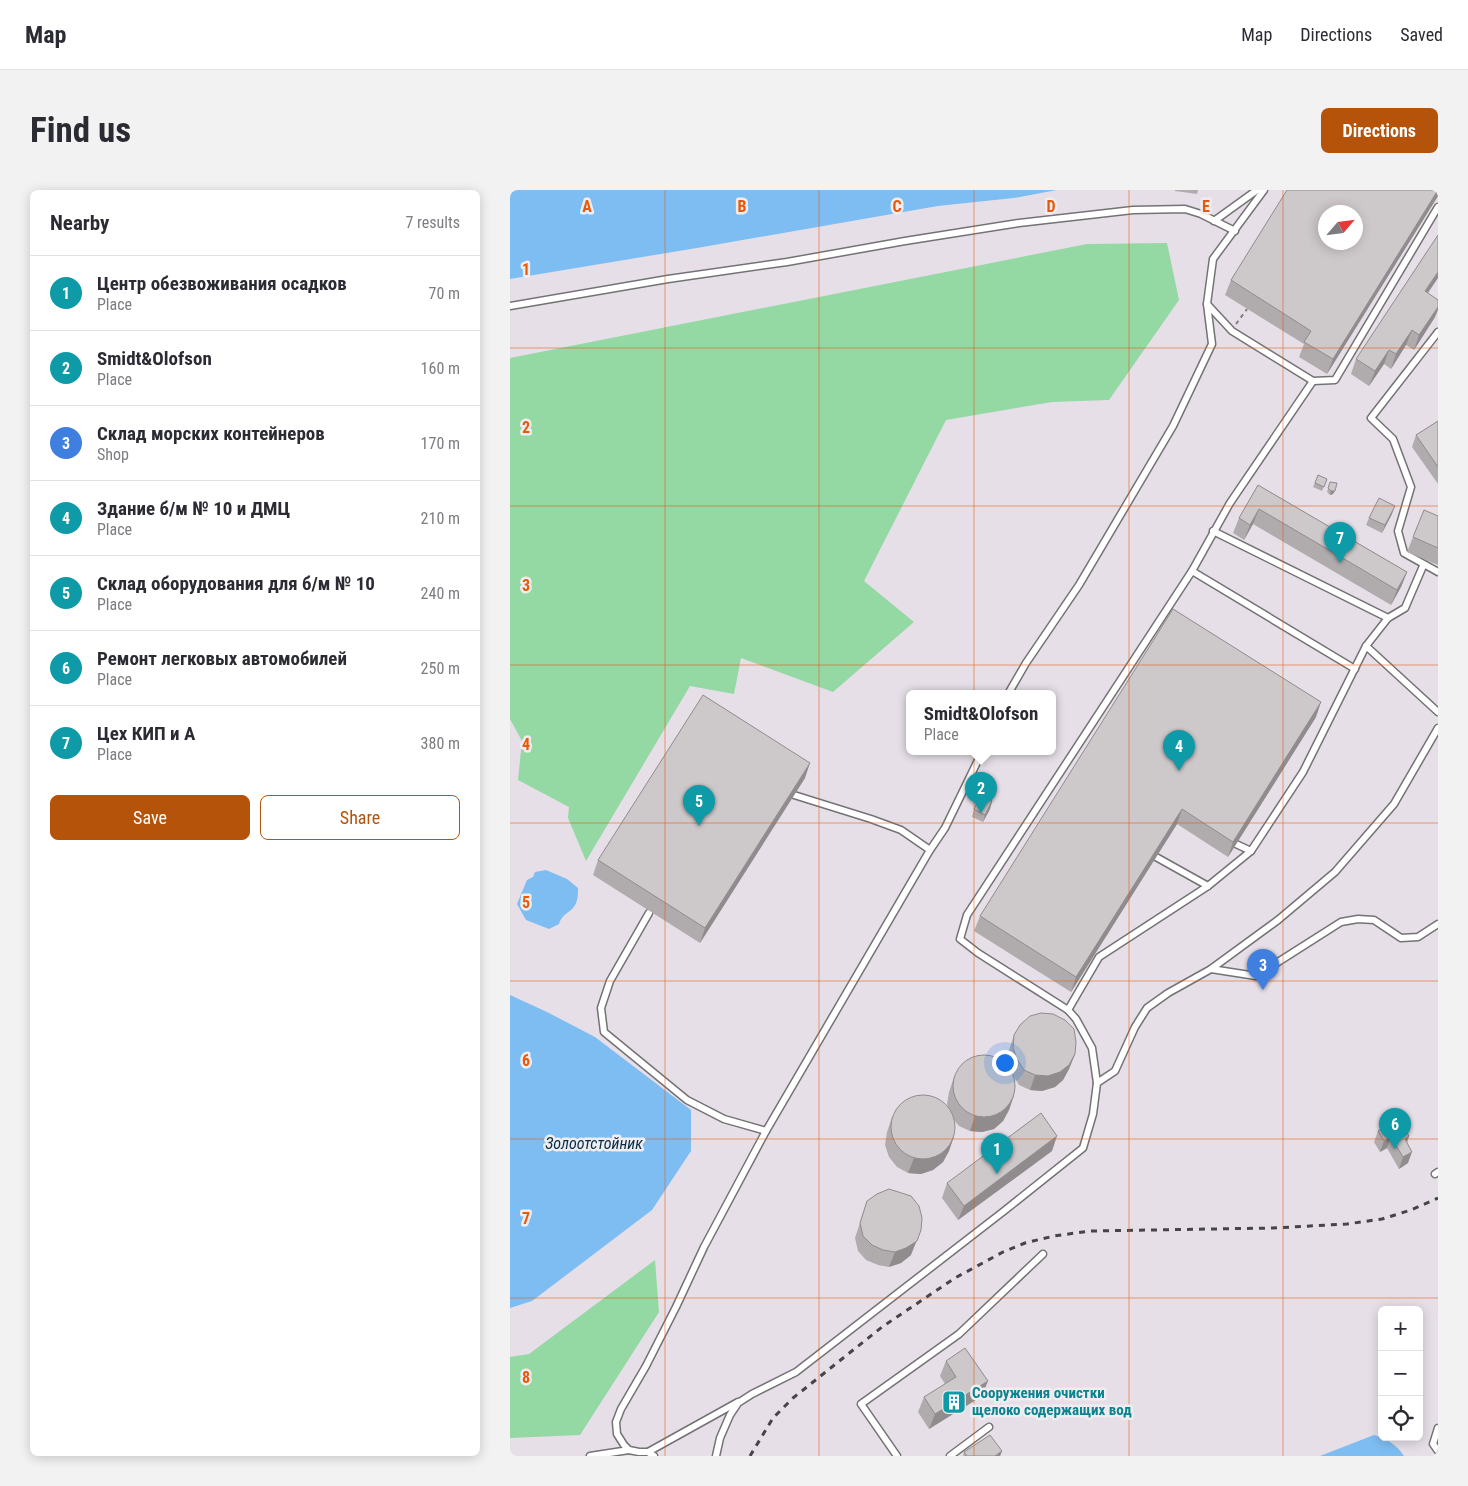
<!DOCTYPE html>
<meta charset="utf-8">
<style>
:root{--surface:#fff;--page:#f2f2f3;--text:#2b2b33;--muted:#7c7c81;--line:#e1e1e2;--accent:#b45309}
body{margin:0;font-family:"Roboto Condensed",sans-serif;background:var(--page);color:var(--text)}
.controls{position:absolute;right:15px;bottom:15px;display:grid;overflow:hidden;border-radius:8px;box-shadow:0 2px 12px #0003}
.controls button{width:45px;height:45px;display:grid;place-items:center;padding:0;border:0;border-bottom:1px solid var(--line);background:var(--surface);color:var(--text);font:25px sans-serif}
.compass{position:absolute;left:808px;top:15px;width:45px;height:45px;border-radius:50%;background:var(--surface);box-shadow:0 2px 12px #0003;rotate:62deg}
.you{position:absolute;left:494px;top:872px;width:18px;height:18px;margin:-12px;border:4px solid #fff;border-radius:50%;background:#1a73e8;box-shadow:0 0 0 8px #1a73e833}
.badge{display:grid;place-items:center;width:32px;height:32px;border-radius:50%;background:var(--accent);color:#fff;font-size:16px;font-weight:700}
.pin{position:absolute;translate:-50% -41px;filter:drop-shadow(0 1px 2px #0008)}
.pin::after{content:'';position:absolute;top:26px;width:18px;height:15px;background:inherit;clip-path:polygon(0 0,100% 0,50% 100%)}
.popup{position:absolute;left:396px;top:500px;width:150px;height:65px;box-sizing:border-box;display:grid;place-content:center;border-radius:8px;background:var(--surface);filter:drop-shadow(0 1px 4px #0005);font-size:16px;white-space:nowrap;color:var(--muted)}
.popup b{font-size:19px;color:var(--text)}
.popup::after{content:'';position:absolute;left:50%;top:100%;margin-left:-10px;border:10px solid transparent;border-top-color:var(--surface)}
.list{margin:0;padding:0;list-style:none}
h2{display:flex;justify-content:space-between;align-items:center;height:65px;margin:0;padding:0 20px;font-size:21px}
h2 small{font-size:16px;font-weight:400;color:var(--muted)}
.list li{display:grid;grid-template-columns:32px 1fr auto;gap:15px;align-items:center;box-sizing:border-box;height:75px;padding:0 20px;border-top:1px solid var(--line)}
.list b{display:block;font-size:19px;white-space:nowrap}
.list p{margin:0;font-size:16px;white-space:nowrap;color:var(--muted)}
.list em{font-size:16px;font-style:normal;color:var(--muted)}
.actions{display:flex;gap:10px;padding:15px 20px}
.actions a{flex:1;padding:11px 0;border:1px solid var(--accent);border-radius:8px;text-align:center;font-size:18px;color:var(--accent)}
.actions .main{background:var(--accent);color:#fff}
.icon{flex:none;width:28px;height:28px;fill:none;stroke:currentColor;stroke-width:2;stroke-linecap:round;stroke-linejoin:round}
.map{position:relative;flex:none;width:928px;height:1266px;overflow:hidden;border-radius:8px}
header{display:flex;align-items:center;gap:30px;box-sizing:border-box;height:70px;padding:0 25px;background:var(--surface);border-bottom:1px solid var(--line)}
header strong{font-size:24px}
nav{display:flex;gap:28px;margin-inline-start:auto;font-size:18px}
.intro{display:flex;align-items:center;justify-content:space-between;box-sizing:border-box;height:120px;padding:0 30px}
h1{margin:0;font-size:35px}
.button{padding:12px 22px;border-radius:8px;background:var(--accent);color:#fff;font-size:18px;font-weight:700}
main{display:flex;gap:30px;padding:0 30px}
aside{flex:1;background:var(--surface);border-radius:8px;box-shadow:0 2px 12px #0003}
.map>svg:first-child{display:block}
.built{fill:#e6dfe8;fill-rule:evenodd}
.green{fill:#94d8a4}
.water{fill:#7ebdf2}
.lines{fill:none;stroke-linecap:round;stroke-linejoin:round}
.service-casing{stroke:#747275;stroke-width:9}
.path{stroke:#7e7d7f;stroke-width:2;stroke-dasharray:4 4;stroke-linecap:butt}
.service{stroke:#fff;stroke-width:6}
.rail{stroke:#464446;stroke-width:3;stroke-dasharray:6 6;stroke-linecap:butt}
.wall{fill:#b0acae}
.shaded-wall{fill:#908c8d}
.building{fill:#cdc8ca;stroke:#908c8d;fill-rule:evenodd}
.grid{fill:none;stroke:#e8590c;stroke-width:1;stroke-opacity:0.55}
.labels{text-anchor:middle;stroke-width:5;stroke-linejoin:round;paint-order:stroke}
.culture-label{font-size:15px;font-weight:bold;fill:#0d838f;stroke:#efedf0;text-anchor:start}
.water-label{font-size:16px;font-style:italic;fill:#092d47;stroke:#efedf0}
.grid-label{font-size:16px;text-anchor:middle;font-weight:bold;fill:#e8590c;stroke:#efedf0;stroke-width:5;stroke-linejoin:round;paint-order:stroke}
</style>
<header>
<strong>Map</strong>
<nav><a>Map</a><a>Directions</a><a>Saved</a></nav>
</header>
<div class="intro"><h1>Find us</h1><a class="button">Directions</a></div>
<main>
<aside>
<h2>Nearby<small>7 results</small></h2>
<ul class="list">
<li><span class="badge" style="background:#0f9aa8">1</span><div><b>Центр обезвоживания осадков</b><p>Place</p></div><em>70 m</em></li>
<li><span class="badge" style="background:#0f9aa8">2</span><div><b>Smidt&amp;Olofson</b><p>Place</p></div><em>160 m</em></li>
<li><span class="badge" style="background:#3f7fe0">3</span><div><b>Склад морских контейнеров</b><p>Shop</p></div><em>170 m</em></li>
<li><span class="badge" style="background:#0f9aa8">4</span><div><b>Здание б/м № 10 и ДМЦ</b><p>Place</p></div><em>210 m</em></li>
<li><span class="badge" style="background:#0f9aa8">5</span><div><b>Склад оборудования для б/м № 10</b><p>Place</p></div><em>240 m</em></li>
<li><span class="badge" style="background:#0f9aa8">6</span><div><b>Ремонт легковых автомобилей</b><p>Place</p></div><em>250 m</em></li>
<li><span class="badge" style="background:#0f9aa8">7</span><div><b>Цех КИП и А</b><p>Place</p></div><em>380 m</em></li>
</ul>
<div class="actions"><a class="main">Save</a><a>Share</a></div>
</aside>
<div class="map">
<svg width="928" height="1266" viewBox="0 0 928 1266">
<rect width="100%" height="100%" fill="#efedf0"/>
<path class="built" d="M547,0H928V1266H0V89L193,57L428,16L504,8ZM816,22H846V52H816ZM400,504H542V562H400ZM872,1120H909V1247H872Z"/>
<g class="green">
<polygon points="657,53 669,110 599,210 542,212 436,230 354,391 404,432 323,502 231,468 224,504 180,496 76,671 58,628 59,617 8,590 12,551 0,529 0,168 577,54"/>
<polygon points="145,1070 149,1122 70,1245 0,1248 0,1167 19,1164"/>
</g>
<g class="water">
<polygon points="0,0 547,0 504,8 428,16 193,57 0,89"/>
<path d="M36,680L57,689L68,698C69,725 54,718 49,734L39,739L16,730L7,714L17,690L23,687L25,682Z"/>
<polygon points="0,805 37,822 85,847 181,920 181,961 142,1020 22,1111 0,1118"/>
<path d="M864,1245C877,1249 886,1254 894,1266H810Z"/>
</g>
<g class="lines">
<g class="service-casing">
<g id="service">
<polyline points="704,31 747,0"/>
<polyline points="697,114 722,141 803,191 825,190 928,17"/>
<polyline points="0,116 158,89 277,72 395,51 509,33 623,20 675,19 691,24 725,41"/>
<polyline points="928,142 861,228 883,249 901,297 888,341 894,363 928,382"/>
<polyline points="682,381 845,479"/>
<polyline points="878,428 895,418 913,376"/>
<polyline points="856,456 928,522"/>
<polyline points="498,504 516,473 569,395 663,236 702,154 697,114 703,69 754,0"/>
<polyline points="284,605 361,629 391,640 420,660"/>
<polyline points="726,654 741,661"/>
<polyline points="646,667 698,696"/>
<polyline points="139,723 100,791 91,818 94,842 177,910 214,929 256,941"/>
<polyline points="701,779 746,786 831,732 848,729 864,730 891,748 908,747 928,734"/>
<polyline points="558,820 589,767 698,696 741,661 793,582 856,456 878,428 703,341"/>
<polyline points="587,893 605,881 625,837 637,818 658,803 701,779 768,730 825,682 884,614 928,538"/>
<polyline points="925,984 928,982"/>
<polyline points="928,1238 923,1254 928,1261"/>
<polyline points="138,1262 228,1212"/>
<polyline points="80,1266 119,1260"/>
<polyline points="144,1266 138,1262 129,1262 119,1260 114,1255 107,1244 106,1232 111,1219 136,1176 166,1117 194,1057 256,941 420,660 435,638 472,562"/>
<polyline points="206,1266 210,1248 220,1225 228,1213 242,1204 286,1182 494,1021 573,958 583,924 587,893 582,858 566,829 558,820 468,763 450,749 457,725 682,381 720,313 803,191"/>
<polyline points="387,1266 351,1214 449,1144 533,1064"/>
<polyline points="440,1266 479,1237"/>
</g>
</g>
<polyline class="path" points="726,134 737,119"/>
<use href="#service" class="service"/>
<polyline class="rail" points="240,1266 263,1228 283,1208 372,1137 445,1088 493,1062 515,1053 544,1046 580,1041 763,1038 837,1034 872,1029 901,1020 928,1008"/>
</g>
<g class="wall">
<polygon points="665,0 688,0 687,4 665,1"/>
<polygon points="928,0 928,6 817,184 789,167 794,154 715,105 721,90"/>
<polygon points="918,104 925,127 904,160 896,155 881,179 874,174 859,196 841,184 846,169"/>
<polygon points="928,231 928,294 902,257 906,245"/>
<polygon points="808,285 817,289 812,301 803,297"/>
<polygon points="820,292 827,293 823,304 820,305 817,302"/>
<polygon points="748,295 897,382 891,397 881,415 743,334 734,350 723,343 729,328"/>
<polygon points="882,324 872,343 856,335 859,328"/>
<polygon points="928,326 928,375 897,362 903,347"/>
<polygon points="806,527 718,667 667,634 561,802 464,741 470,726"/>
<polygon points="295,588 190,753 83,685 88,670"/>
<polygon points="482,611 480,619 473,632 462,627 464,619"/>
<polygon points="504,845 565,864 559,879 553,890 545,897 532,901 520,900 509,895 504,887 504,905 499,920 493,931 484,939 472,942 460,941 449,936 444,930 444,946 439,961 433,972 423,980 411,984 398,983 387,977 379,967 375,955 377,942 382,927 438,917 437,914 439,902 444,887 499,878 497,873 499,860"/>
<polygon points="868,941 899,946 897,953 898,973 889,979 877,958 870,962 864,952"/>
<polygon points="542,961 448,1030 432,1008 437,993"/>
<polygon points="357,1011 401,1065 391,1073 379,1077 368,1075 356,1070 348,1061 345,1048"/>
<polygon points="436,1171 472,1206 419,1239 408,1222 414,1207 435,1194 430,1186"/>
<polygon points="492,1261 490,1266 453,1266 454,1262"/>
</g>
<g class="shaded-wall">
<polygon points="928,0 928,6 817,184 823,169"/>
<polygon points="928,82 928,88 909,116 915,101"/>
<polygon points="928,117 928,120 925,127 904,160 909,145"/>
<polygon points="902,140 896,155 881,179 886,164"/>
<polygon points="879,160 874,174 859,196 865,181"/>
<polygon points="821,301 825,301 823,304 820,305"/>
<polygon points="885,316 882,324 872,343 875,335"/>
<polygon points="749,319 743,334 734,350 740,335"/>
<polygon points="897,382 891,397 881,415 887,400"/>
<polygon points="811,512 806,527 718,667 723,652"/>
<polygon points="300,573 295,588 190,753 195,738"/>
<polygon points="482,611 480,619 473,632 475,625"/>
<polygon points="672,619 667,634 561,802 566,787"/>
<polygon points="565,864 559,879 553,890 545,897 532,901 520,900 525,885"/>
<polygon points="504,905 499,920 493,931 484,939 472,942 460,941 465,926"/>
<polygon points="444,946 439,961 433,972 423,980 411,984 398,983 404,968"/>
<polygon points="547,946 542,961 448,1030 454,1016"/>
<polygon points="899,946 895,957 895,949"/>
<polygon points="881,947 877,958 870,962 874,951"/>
<polygon points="902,962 898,973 889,979 893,967"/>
<polygon points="411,1040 401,1065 391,1073 379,1077 385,1062"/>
<polygon points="478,1191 472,1206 419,1239 425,1224"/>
<polygon points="492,1261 490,1266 485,1266"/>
</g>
<g class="building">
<path d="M777,0H928L823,169L794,152L801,141L721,90ZM816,22H846V52H816Z"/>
<polygon points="928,45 928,82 915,101 928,110 928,117 909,145 902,140 886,164 879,160 865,181 846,169"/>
<polygon points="928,231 928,277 906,245"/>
<polygon points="808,285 817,289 814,297 805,293"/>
<polygon points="820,292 827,293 825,301 821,301 818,298"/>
<polygon points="748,295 897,382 887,400 749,319 740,335 729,328"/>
<polygon points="869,308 885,316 875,335 859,328"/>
<polygon points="914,320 928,326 928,358 903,347"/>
<polygon points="663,419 811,512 723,652 672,619 566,787 470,726"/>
<polygon points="193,505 300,573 195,738 88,670"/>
<polygon points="471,606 482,611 475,625 464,619"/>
<polygon points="531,823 543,824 555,830 564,839 566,852 565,864 559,875 550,882 538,886 525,885 514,880 507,869 503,858 504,845 510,835 520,826"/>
<circle cx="474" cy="896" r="31"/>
<circle cx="413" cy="937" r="32"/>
<polygon points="531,923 547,946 454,1016 437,993"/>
<polygon points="889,929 899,946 895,949 902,962 893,967 881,947 874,951 868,941"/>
<polygon points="379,999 401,1006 409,1016 412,1028 411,1040 407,1051 396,1058 385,1062 373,1060 362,1055 353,1046 350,1033 357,1011 367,1004"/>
<polygon points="455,1158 478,1191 425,1224 414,1207 446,1187 436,1171"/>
<polygon points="480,1245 492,1261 485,1266 457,1266 454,1262"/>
</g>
<path class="grid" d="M155,0V1266M309,0V1266M464,0V1266M619,0V1266M773,0V1266M0,158H928M0,316H928M0,475H928M0,633H928M0,791H928M0,949H928M0,1108H928"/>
<defs>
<g id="building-square" transform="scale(1.25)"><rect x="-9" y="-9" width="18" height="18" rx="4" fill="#0f9aa8" stroke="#efedf0"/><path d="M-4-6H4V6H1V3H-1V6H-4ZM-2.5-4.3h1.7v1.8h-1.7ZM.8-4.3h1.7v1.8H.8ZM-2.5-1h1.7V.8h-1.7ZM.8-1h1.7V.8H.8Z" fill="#fff"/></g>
</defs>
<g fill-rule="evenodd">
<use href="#building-square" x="444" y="1212"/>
</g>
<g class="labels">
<g class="culture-label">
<text x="462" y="1208">Сооружения очистки<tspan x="462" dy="17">щелоко содержащих вод</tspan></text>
</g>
<g class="water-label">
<text x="84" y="959">Золоотстойник</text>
</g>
</g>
<g class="grid-label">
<text x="77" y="22">A</text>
<text x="232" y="22">B</text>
<text x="387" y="22">C</text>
<text x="541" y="22">D</text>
<text x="696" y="22">E</text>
<text x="16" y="85">1</text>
<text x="16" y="243">2</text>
<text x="16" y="401">3</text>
<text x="16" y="560">4</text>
<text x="16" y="718">5</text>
<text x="16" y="876">6</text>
<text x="16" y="1034">7</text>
<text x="16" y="1193">8</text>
</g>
</svg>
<div class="controls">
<button>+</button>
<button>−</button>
<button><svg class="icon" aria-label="locate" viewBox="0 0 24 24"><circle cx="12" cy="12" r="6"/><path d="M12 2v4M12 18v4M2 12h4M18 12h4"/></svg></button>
</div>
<svg class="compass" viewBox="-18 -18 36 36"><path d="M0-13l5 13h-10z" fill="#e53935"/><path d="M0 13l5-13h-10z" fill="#7c7c81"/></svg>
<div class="you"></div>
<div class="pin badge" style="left:487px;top:984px;background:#0f9aa8">1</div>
<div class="pin badge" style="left:471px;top:623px;background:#0f9aa8">2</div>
<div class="popup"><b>Smidt&amp;Olofson</b>Place</div>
<div class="pin badge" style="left:753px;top:800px;background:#3f7fe0">3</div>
<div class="pin badge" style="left:669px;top:581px;background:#0f9aa8">4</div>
<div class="pin badge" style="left:189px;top:636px;background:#0f9aa8">5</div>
<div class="pin badge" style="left:885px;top:959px;background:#0f9aa8">6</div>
<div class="pin badge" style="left:830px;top:373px;background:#0f9aa8">7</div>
</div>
</main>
